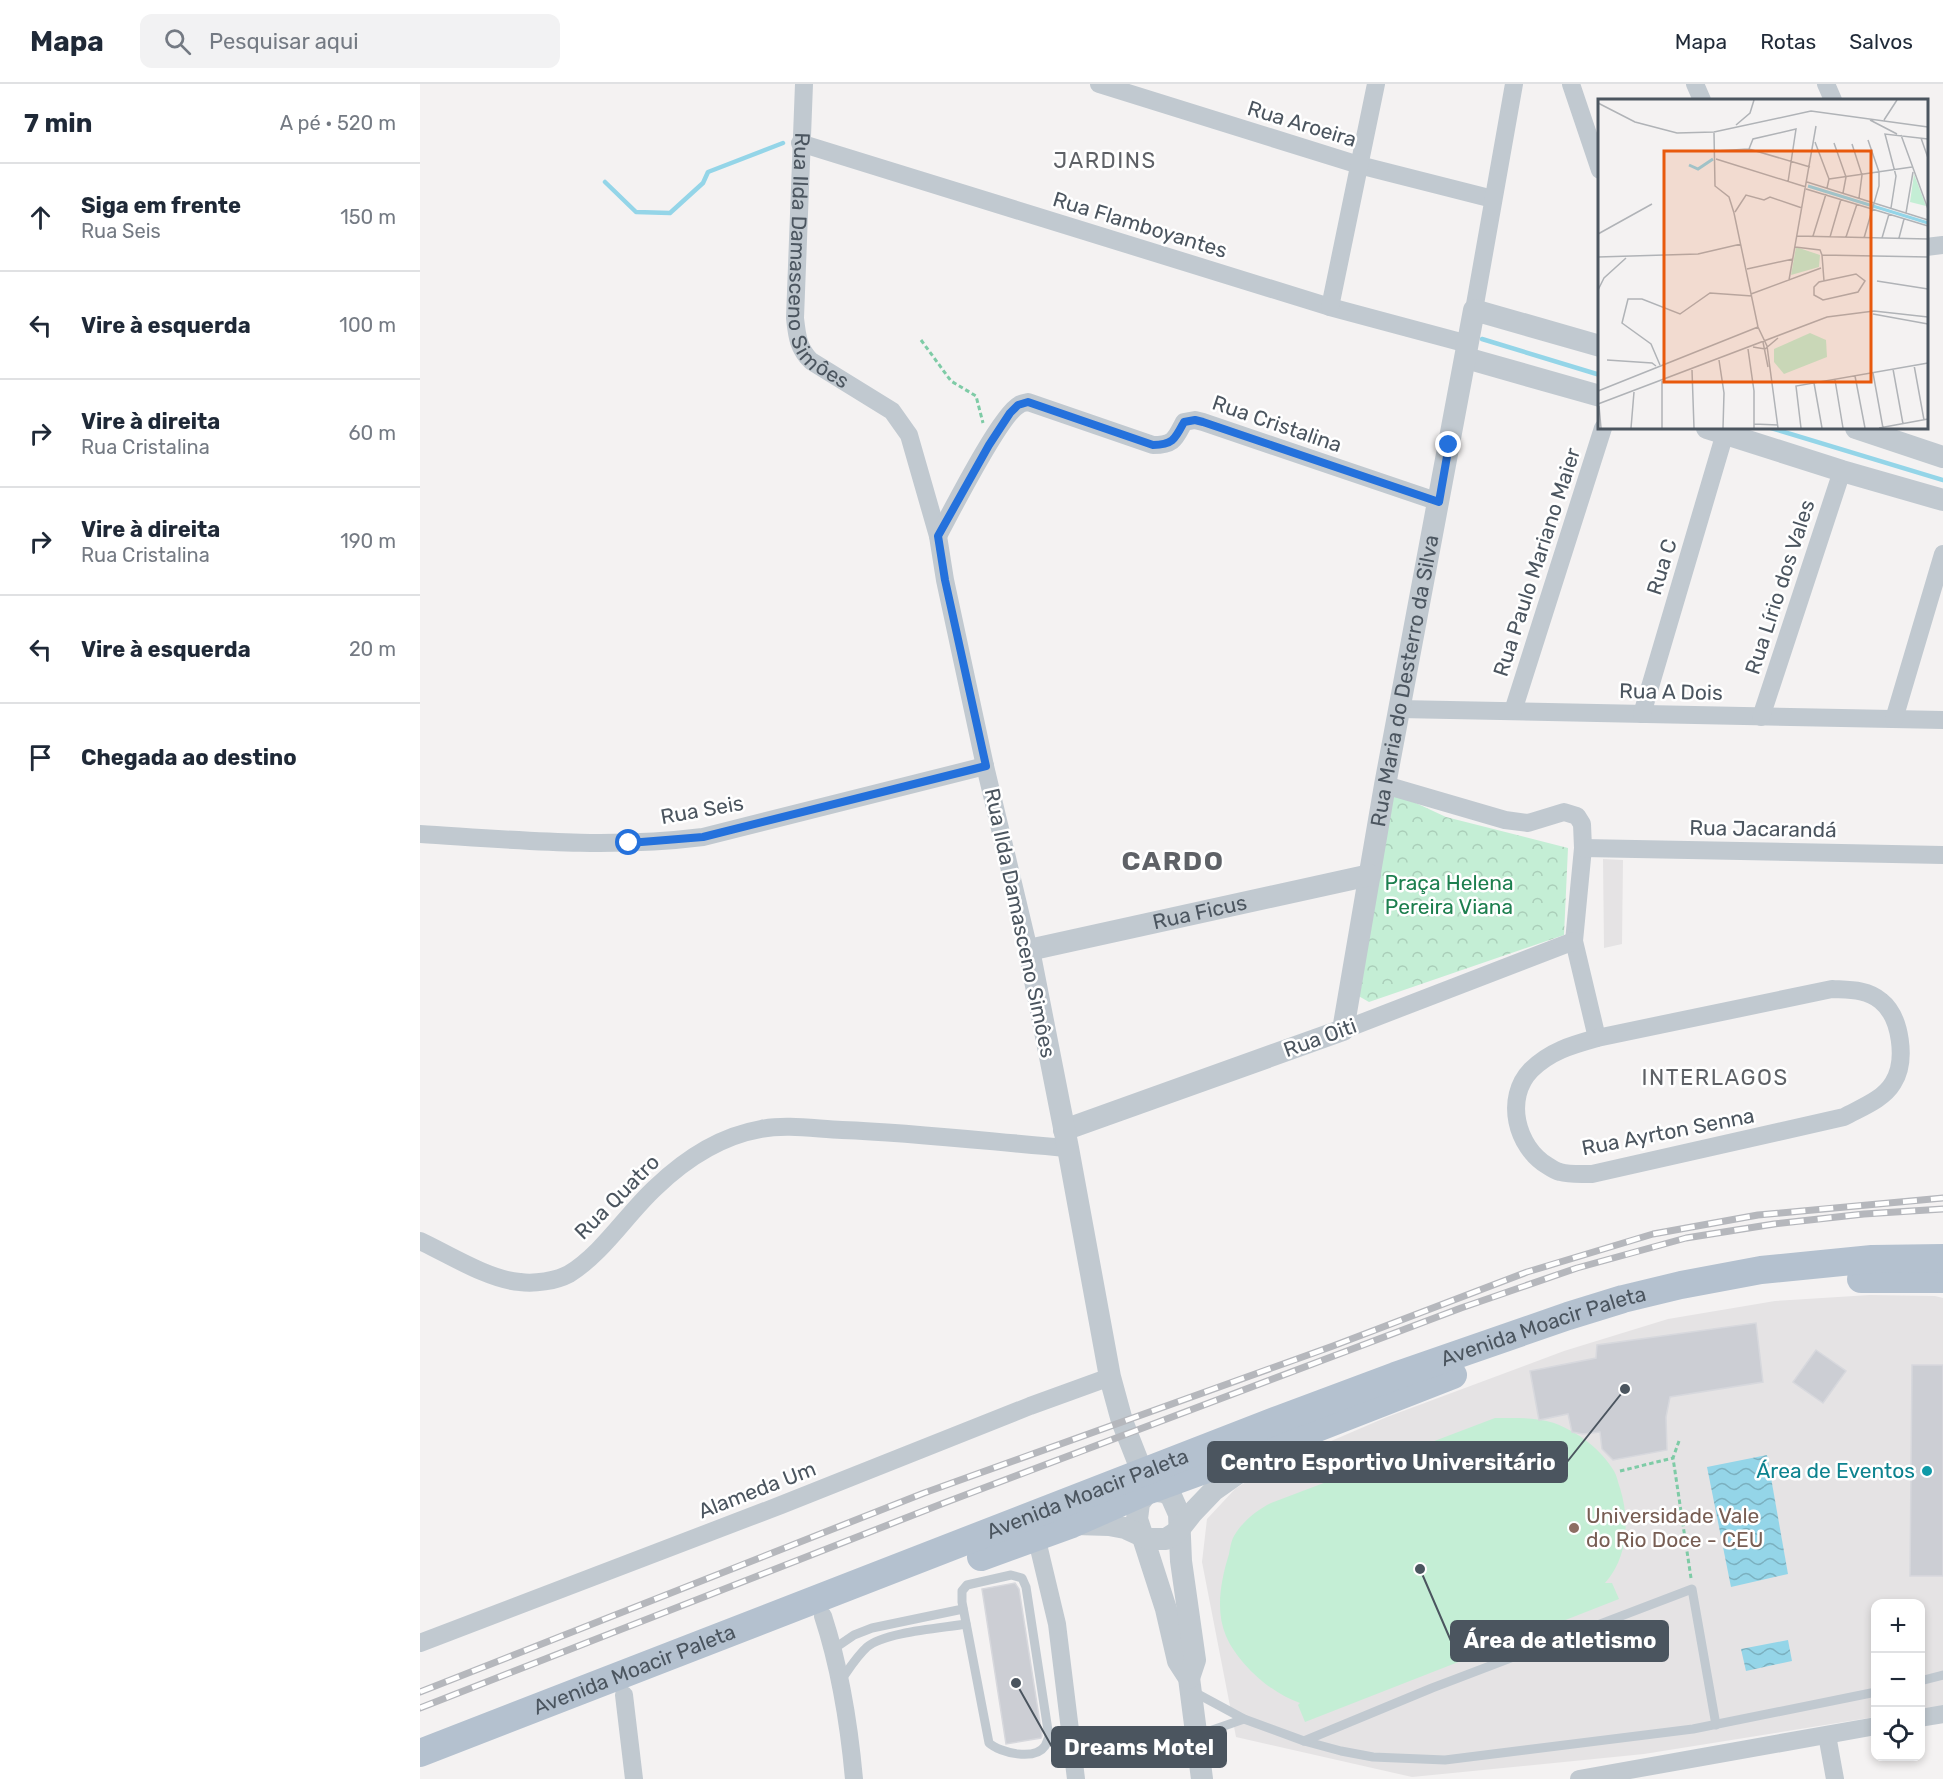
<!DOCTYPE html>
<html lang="pt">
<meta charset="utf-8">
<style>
:root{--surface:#fff;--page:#f2f2f3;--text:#1f2937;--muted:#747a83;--line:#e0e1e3}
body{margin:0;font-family:Rubik,sans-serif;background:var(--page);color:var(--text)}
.controls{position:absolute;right:18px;bottom:18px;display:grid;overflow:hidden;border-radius:12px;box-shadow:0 3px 9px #0003}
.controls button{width:54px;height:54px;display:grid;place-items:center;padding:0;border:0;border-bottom:2px solid var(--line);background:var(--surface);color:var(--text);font:30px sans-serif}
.stop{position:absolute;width:18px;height:18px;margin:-14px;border:4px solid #2471dc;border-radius:50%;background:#fff}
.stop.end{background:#2471dc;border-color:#fff;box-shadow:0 2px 6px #0008}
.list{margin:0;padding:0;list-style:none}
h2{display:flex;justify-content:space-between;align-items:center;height:78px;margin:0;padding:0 24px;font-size:26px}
h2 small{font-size:20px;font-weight:400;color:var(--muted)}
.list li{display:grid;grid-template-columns:39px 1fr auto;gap:18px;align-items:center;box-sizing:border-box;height:108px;padding:0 24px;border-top:2px solid var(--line)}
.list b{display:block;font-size:22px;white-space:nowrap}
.list p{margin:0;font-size:20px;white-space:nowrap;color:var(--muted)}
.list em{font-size:20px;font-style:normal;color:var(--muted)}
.icon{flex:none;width:33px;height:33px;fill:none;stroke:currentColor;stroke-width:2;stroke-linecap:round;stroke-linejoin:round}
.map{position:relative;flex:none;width:1523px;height:1695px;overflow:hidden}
header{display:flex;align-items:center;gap:36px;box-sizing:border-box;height:84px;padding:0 30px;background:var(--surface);border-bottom:2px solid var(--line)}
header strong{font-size:28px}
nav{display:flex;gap:33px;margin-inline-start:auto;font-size:21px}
.search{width:420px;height:54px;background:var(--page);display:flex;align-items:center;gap:15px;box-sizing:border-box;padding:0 21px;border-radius:12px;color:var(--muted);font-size:22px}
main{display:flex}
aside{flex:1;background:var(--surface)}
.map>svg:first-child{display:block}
.education{fill:#e5e3e4}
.park{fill:url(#park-crowns)}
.pitch{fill:#c4eed5}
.water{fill:url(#water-waves)}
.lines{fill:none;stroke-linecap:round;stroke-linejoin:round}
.stream{stroke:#94d5e8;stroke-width:4.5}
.building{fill:#ccced4;stroke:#d7d8dd;stroke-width:1.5}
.path{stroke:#7ecba6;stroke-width:3;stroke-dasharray:4.5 3;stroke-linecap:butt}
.service{stroke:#c1c9d0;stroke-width:9}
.minor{stroke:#c1c9d0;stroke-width:18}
.tertiary{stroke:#c1c9d0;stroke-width:22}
.primary{stroke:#b4c1cf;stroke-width:28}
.rail-casing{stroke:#b5b7bc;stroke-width:7}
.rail{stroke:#fff;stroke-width:4.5;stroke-dasharray:14;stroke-linecap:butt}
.route{stroke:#2471dc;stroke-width:8}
.culture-dot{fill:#0f9aa8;stroke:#fff;stroke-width:2}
.education-dot{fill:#8d6e63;stroke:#fff;stroke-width:2}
.labels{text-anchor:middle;stroke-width:5;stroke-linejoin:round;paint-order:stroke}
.street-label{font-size:21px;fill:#4b555f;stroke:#fff}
.park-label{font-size:21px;fill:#1d7f4f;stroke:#fff}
.culture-label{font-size:21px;fill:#0d838f;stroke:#fff;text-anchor:end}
.education-label{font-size:21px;fill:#785e54;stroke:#fff;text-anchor:start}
.neighbourhood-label{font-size:22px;letter-spacing:1.5px;fill:#5f6267;stroke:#fff}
.district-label{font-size:27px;font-weight:bold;letter-spacing:1.5px;fill:#5f6267;stroke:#fff}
.inset-river{fill:none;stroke:#94d5e8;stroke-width:3}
.inset-road{fill:none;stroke:#b0b3b7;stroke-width:1.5}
.view{fill:#e8590c;fill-opacity:0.15;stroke:#e8590c;stroke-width:3}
.inset-edge{fill:none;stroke:#4b555f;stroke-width:3}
.leader{fill:none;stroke:#4b555f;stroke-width:2}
.callout-dot{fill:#4b555f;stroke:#fff;stroke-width:2}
.callout{fill:#4b555f;stroke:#4b555f;stroke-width:2}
.callout-label{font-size:22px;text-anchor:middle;font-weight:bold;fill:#fff}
</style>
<header>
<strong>Mapa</strong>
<div class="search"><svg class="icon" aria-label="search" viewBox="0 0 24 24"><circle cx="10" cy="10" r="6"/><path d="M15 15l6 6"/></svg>Pesquisar aqui</div>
<nav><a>Mapa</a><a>Rotas</a><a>Salvos</a></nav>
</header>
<main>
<aside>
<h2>7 min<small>A pé · 520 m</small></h2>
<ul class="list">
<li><svg class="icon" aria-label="ahead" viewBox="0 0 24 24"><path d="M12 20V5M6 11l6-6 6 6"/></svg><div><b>Siga em frente</b><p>Rua Seis</p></div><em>150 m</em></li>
<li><svg class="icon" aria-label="left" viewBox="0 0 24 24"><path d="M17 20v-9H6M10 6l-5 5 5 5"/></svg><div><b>Vire à esquerda</b></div><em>100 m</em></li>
<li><svg class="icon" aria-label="right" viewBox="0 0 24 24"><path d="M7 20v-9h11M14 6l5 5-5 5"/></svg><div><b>Vire à direita</b><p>Rua Cristalina</p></div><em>60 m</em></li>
<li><svg class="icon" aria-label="right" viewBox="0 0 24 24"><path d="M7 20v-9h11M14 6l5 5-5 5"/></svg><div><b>Vire à direita</b><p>Rua Cristalina</p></div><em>190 m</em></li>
<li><svg class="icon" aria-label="left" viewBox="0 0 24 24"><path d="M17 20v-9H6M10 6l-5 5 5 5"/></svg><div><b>Vire à esquerda</b></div><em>20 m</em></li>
<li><svg class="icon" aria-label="arrive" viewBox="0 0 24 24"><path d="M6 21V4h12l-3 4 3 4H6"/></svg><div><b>Chegada ao destino</b></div></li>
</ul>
</aside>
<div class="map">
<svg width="1523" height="1695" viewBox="0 0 1523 1695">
<defs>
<pattern id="park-crowns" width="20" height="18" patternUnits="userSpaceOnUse" patternTransform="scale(1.5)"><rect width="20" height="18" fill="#c4eed5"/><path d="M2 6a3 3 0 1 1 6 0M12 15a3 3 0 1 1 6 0" fill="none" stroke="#aaceb9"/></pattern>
<pattern id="water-waves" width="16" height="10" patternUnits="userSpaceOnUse" patternTransform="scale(1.5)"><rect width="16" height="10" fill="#94d5e8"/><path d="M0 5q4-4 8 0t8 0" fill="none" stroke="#7bb0bf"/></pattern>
</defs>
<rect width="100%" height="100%" fill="#f4f2f2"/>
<g class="education">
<polygon points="1183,775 1203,776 1202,860 1184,864"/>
<polygon points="1450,1211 1515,1212 1523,1214 1523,1623 1501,1626 1500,1520 1456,1520 1455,1633 1224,1670 992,1693 816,1653 782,1478 787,1435 815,1405 846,1385 967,1333 1144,1267 1248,1235 1355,1217"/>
</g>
<polygon class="park" points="970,707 1026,733 1148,764 1144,851 949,918 935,910"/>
<path class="pitch" d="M1075,1334C1095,1334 1115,1333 1134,1339C1158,1348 1181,1365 1194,1387C1197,1392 1198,1399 1200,1404C1210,1436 1208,1473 1185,1499H1192L1199,1515L885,1638L878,1621L880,1619C852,1610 818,1580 806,1552C795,1526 801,1496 809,1470C810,1465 811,1457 814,1452C822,1438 837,1426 851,1419Z"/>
<g class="water">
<polygon points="1347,1371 1368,1490 1311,1503 1287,1383"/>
<polygon points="1368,1556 1372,1577 1326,1587 1321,1565"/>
</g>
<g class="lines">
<g class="stream">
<polyline points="185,98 216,128 250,129 283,99 288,88 363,59"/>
<polyline points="1062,255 1180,291"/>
<polyline points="1351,344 1523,396"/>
</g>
</g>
<g class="building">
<polygon points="1336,1239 1343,1298 1250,1313 1246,1333 1247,1366 1193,1376 1182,1365 1180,1348 1163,1350 1152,1348 1148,1330 1119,1336 1110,1287 1176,1274 1177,1261"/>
<polygon points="1396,1266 1426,1287 1403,1319 1373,1298"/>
<polygon points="1492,1281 1523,1281 1523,1492 1490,1492"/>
<polygon points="595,1499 599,1505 622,1652 621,1654 586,1660 562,1505"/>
</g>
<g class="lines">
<g class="path">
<polyline points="501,256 531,297 556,312 563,339"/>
<polyline points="1259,1357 1253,1374 1271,1494"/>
<polyline points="1200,1387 1253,1374"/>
</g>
<g class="service">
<path d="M591,1491L602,1494L606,1503L629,1653C628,1654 626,1661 625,1662C615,1677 580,1669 569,1659L542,1518V1507L547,1501Z"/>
<polyline points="412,1566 434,1551 452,1544 543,1525"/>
<path d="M421,1596C429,1585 437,1572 447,1563C464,1548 523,1544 546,1540"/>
<polyline points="1500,1597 1523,1591"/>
<polyline points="774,1608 824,1635 884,1657 921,1667 953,1673 1025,1676 1273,1645 1456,1608"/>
<polyline points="778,1651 824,1635"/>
<polyline points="884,1657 1012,1604 1272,1505 1296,1641"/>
</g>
<g class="minor">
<path id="s1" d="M384,0L375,234C377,252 378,264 391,277L472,327L489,351L518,452L525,496L565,682L609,866"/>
<polyline points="679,0 939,81 1073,115"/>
<polyline points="1151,0 1180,86"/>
<polyline points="1275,0 1282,16"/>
<polyline points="1406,0 1413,16"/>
<polyline points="380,59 910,223 1048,260"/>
<polyline points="1506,163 1523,161"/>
<polyline points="910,223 956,0"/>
<polyline points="1054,226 1094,0"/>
<path d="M518,452C531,428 580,331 599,321C601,319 605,319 608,318L733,361C754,361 755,355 764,338L775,336L783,338L1019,418"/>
<polyline points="979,625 1523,636"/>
<polyline points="1093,627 1183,344"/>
<polyline points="1222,630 1305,349"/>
<polyline points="1341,633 1422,387"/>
<polyline points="1474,635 1523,470"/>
<polyline points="965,701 1085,736 1108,739 1144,728 1157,732 1162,740 1163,764 1154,857 1177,954"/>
<path d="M0,750C96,756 187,765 283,753L565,682"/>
<polyline points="1163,764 1523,771"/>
<path d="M1412,905C1429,906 1447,905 1461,917C1481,933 1487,977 1473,999C1463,1016 1440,1024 1424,1033L1172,1090C1162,1090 1150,1091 1140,1088C1136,1087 1131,1084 1128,1082C1096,1063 1084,1014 1111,986C1130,967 1152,961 1177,954Z"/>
<polyline points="923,946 1154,857"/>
<path d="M0,1157C28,1170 69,1196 100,1198C114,1200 136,1197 149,1190C183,1169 206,1131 235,1104C264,1076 301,1052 341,1045C367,1040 396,1045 422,1046C498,1049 573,1058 648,1064"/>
<polyline points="616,1452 637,1540 656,1695"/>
<path d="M403,1532C420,1584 429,1640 434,1695"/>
<polyline points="0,1559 361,1421 610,1322 690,1293"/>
<polyline points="204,1611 214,1695"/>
<polyline points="1500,1634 1523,1630"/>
<polyline points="1407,1651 1415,1695"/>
<polyline points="1159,1695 1456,1642"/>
</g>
<g class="tertiary">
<polyline points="1046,274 1180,312"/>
<polyline points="1287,344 1422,387 1523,416"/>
<polyline points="1436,344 1523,373"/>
<path id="s2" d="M644,1046L923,946L965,701L1054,226L1180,262"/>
<path id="s3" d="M728,1403L702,1337L690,1293L648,1064L609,866L950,791"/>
<polyline points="729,1406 719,1419 717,1435 746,1525 758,1577 769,1594 782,1695"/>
<polyline points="729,1406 745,1408 751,1412 759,1430 761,1477 775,1576 769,1594"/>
<polyline points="656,1440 689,1441 705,1444 729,1455 746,1455 757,1448 772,1429 794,1406 841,1373"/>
</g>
<g class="primary">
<polyline points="1441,1195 1523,1195"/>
<polyline points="561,1473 652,1440 729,1406 864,1357 1033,1291"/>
<path id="s4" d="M0,1669L860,1335L975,1292L1148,1232L1203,1215L1261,1201L1341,1186L1452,1175L1523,1174"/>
</g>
<g class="rail-casing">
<g id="rail">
<polyline points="0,1608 504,1409 913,1262 1107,1188 1233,1150 1338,1131 1523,1114"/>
<polyline points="0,1624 524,1419 1041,1224 1157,1184 1266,1154 1354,1140 1444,1130 1523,1125"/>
</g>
</g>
<use href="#rail" class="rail"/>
</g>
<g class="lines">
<path class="route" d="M209,759L283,753L566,682L525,496L518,452L569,361L590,329L598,321L608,318L733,361C753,361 755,355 764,338L775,336L783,338L1019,418L1029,361"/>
</g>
<circle class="culture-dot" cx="1507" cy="1387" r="6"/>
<circle class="education-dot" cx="1154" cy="1444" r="6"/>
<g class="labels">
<g class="street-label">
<text transform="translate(882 40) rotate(17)" y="7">Rua Aroeira</text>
<text transform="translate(720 141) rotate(17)" y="7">Rua Flamboyantes</text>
<text dy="7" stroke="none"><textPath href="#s1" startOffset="186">Rua Ilda Damasceno Simôes</textPath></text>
<text transform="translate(857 340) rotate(19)" y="7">Rua Cristalina</text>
<text transform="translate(1117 478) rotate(-72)" y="7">Rua Paulo Mariano Maier</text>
<text transform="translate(1242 483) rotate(-73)" y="7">Rua C</text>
<text transform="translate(1360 503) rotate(-72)" y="7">Rua Lírio dos Vales</text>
<text dy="7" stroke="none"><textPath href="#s2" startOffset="651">Rua Maria do Desterro da Silva</textPath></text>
<text transform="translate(1251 608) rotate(1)" y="7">Rua A Dois</text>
<text transform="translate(282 726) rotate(-10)" y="7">Rua Seis</text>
<text transform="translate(1343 745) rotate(1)" y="7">Rua Jacarandá</text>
<text dy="7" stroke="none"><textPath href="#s3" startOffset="726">Rua Ficus</textPath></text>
<text transform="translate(600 839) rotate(78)" y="7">Rua Ilda Damasceno Simôes</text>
<text transform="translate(900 954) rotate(-20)" y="7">Rua Oiti</text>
<text transform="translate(1248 1048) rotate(-11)" y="7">Rua Ayrton Senna</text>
<text transform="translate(197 1113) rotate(-45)" y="7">Rua Quatro</text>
<text dy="7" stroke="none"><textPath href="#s4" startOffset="1202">Avenida Moacir Paleta</textPath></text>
<text transform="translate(337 1406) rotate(-21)" y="7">Alameda Um</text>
<text dy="7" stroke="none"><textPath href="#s4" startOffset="716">Avenida Moacir Paleta</textPath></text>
<text dy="7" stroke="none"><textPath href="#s4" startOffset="230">Avenida Moacir Paleta</textPath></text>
</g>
<g class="park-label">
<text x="1029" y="806">Praça Helena<tspan x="1029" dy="24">Pereira Viana</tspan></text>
</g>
<g class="culture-label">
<text x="1495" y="1394">Área de Eventos</text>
</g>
<g class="education-label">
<text x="1166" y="1439">Universidade Vale<tspan x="1166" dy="24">do Rio Doce - CEU</tspan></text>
</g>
<g class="neighbourhood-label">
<text x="685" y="84">JARDINS</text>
<text x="1295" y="1001">INTERLAGOS</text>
</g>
<g class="district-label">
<text x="753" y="786">CARDO</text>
</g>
</g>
<g transform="translate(1178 15)">
<rect width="330" height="330" fill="#f4f2f2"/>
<path d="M316,75L328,107L312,103ZM198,148L222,156L221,168L193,176Z" fill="#c4eed5"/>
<path d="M212,234L228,241L229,258L186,275L176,263V250Z" fill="#c4eed5"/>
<path class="inset-river" d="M91,66L100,70L115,60M210,87L330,124"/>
<path class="inset-road" d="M0,4L37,23L79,34L116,33L213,12L330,28M272,21L299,35M286,21L299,1M138,26L152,14L156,1M116,34L117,87L131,98L136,114L160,228L169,247L180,329M303,36L330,110M323,39L330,59M217,43L231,80L229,89M236,44L248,78L245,94M254,45L264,76L261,99M151,50L155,40L198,30L190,83M118,52L151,50L212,68M118,60L208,88M231,80L314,68M209,83L330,121M208,90L330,127M293,109L298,77L287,35L330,40M137,113L148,96L166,101L172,98L204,109M308,114L315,73M0,135L54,105M199,137L330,140M215,137L228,95M232,138L243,100M248,138L259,105M266,139L281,87V73L270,41M284,139L291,115M301,139L306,120M197,148L222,151L224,156M224,156L330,158M224,156L226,182M0,158L100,155L143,145M149,170L195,160M258,175L267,182L260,193L225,201L216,196V188L221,183ZM191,181L218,27M279,182L330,190M0,191L6,179L28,159M153,195L223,169M275,215L330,225M165,243L170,268M155,248L167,250L180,239M150,250L156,292V329M9,261L54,264L58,267M121,261L126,294L125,329M62,266L53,245L24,224L30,200H44L82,215L112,194L154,197M316,266L326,321M295,270L305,325M94,271L96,329M275,274L285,329M257,277L267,329M237,281L245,329M64,282V329M216,284L224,329M0,292L160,228M0,305L229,218L276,212L330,218M1,307L3,329M156,325L180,326M33,329L36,293M203,329L198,287L330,264M281,329L330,320"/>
<path class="view" d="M66,52H273V283H66Z"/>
<rect width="330" height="330" class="inset-edge"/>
</g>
<path class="leader" d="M1205 1305L1147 1378M1000 1485L1031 1557M596 1599L632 1663"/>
<g class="callout-dot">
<circle cx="1205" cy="1305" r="6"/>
<circle cx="1000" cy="1485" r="6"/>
<circle cx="596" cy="1599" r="6"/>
</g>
<g class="callout">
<rect x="788" y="1358" width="359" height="40" rx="6"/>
<rect x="1031" y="1537" width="217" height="40" rx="6"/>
<rect x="632" y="1643" width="174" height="40" rx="6"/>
</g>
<g class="callout-label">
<text x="968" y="1386">Centro Esportivo Universitário</text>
<text x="1140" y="1564">Área de atletismo</text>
<text x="719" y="1671">Dreams Motel</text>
</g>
</svg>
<div class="controls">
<button>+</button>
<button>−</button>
<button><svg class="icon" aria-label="locate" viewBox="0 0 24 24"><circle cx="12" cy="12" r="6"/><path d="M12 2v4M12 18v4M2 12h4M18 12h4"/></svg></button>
</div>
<div class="stop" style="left:209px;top:759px"></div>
<div class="stop end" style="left:1029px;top:361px"></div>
</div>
</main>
